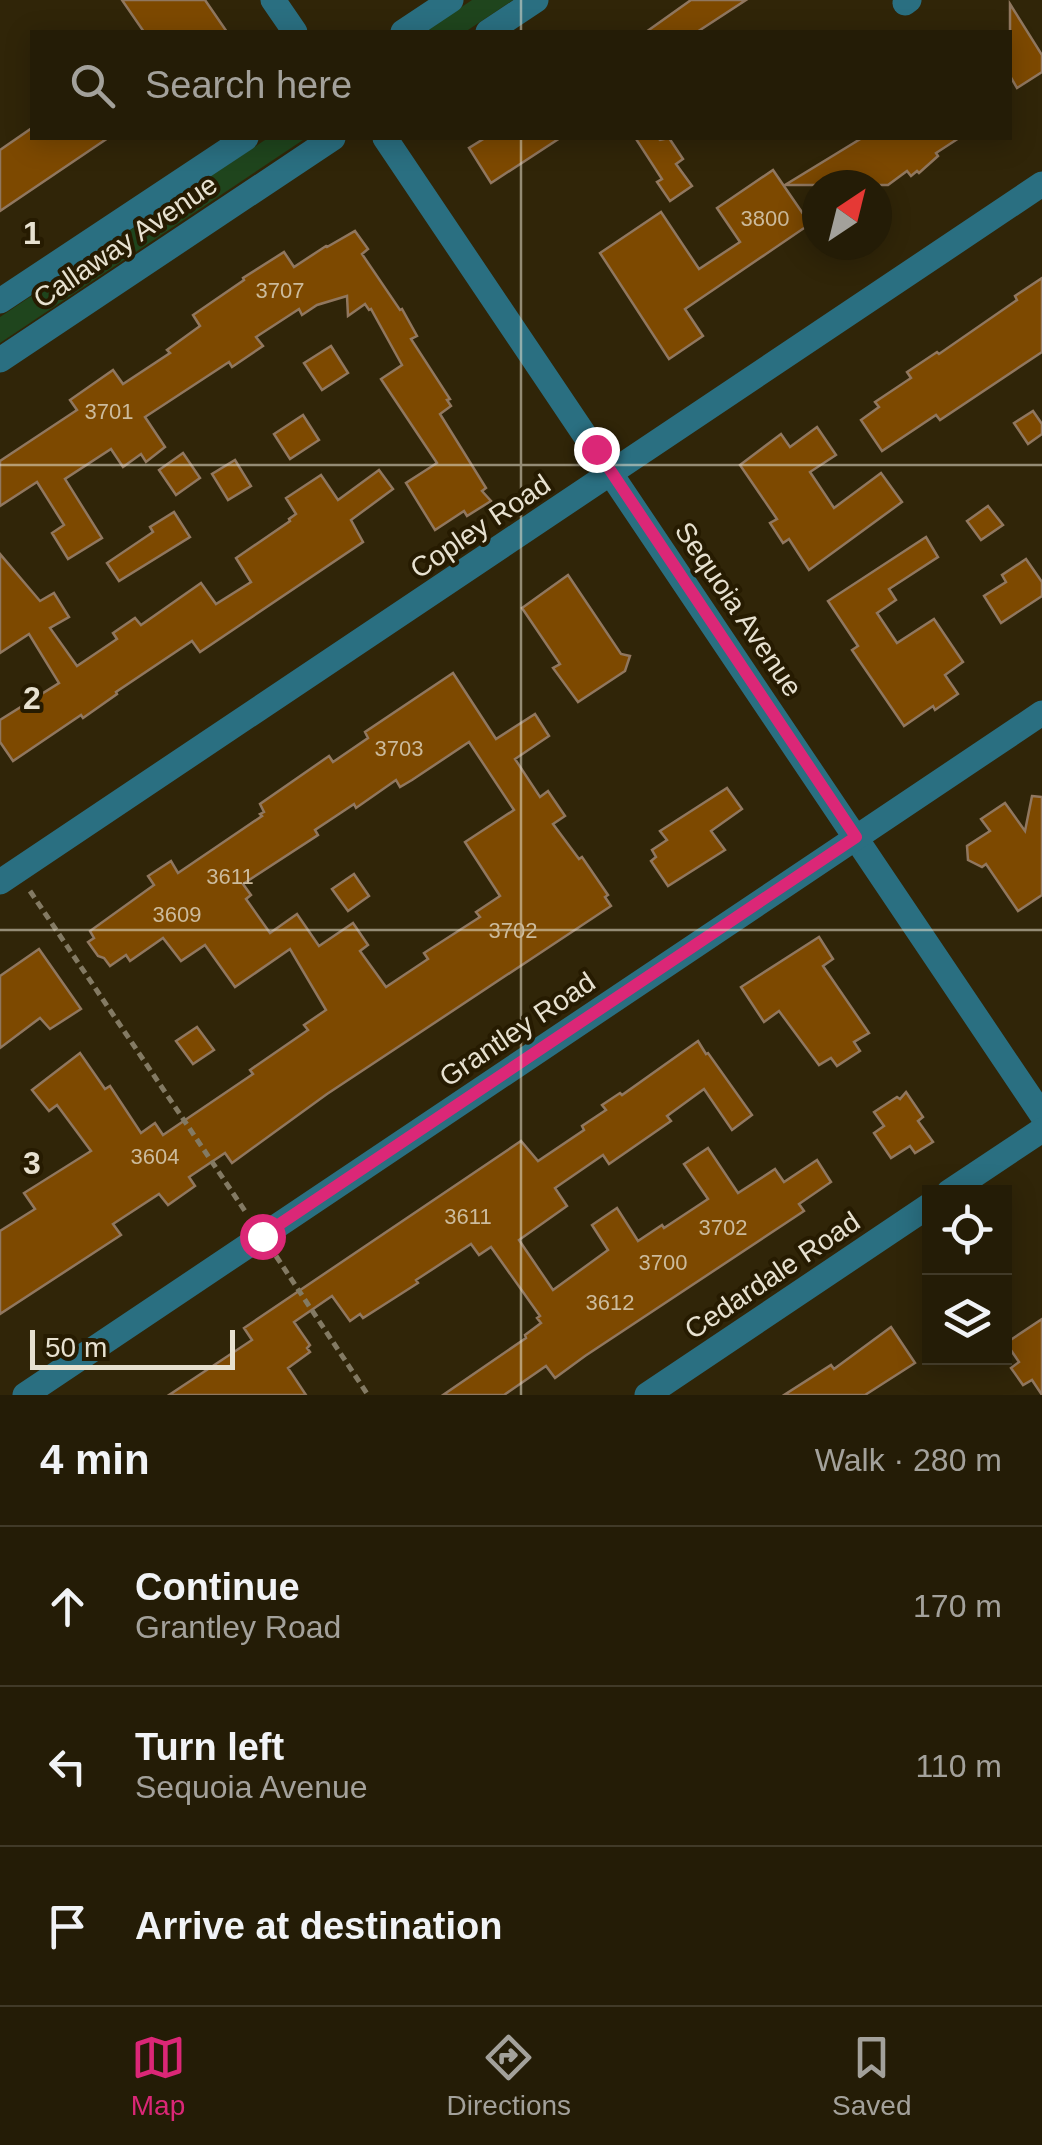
<!DOCTYPE html>
<meta charset="utf-8">
<style>
:root{--surface:#241c06;--page:#2c2510;--text:#f1f3f6;--muted:#a3a19b;--line:#413a28;--accent:#db2777}
body{margin:0;font-family:Helvetica,sans-serif;background:var(--page);color:var(--text)}
.controls{position:absolute;right:30px;bottom:30px;display:grid;overflow:hidden;border-radius:0px;box-shadow:0 5px 25px #0003}
.controls button{width:90px;height:90px;display:grid;place-items:center;padding:0;border:0;border-bottom:2px solid var(--line);background:var(--surface);color:var(--text);font:50px sans-serif}
.compass{position:absolute;left:802px;top:170px;width:90px;height:90px;border-radius:50%;background:var(--surface);box-shadow:0 5px 25px #0003;rotate:35deg}
.scale{position:absolute;left:30px;bottom:25px;width:205px;box-sizing:border-box;padding-left:10px;border:5px solid #e7e1d0;border-top:0;font-size:28px;line-height:35px;white-space:nowrap;color:#e7e1d0;-webkit-text-stroke:8px #261b01;paint-order:stroke}
.stop{position:absolute;width:30px;height:30px;margin:-22px;border:8px solid #db2777;border-radius:50%;background:#fff}
.stop.end{background:#db2777;border-color:#fff;box-shadow:0 2px 10px #0008}
.list{margin:0;padding:0;list-style:none}
h2{display:flex;justify-content:space-between;align-items:center;height:130px;margin:0;padding:0 40px;font-size:42px}
h2 small{font-size:32px;font-weight:400;color:var(--muted)}
.list li{display:grid;grid-template-columns:65px 1fr auto;gap:30px;align-items:center;box-sizing:border-box;height:160px;padding:0 40px;border-top:2px solid var(--line)}
.list b{display:block;font-size:38px;white-space:nowrap}
.list p{margin:0;font-size:32px;white-space:nowrap;color:var(--muted)}
.list em{font-size:32px;font-style:normal;color:var(--muted)}
.icon{flex:none;width:55px;height:55px;fill:none;stroke:currentColor;stroke-width:2;stroke-linecap:round;stroke-linejoin:round}
.map{position:relative;flex:none;width:1042px;height:1395px;overflow:hidden}
.search{position:absolute;background:var(--surface);box-shadow:0 5px 25px #0003;left:30px;right:30px;top:30px;height:110px;display:flex;align-items:center;gap:25px;box-sizing:border-box;padding:0 35px;border-radius:0px;color:var(--muted);font-size:38px}
.sheet{height:610px;background:var(--surface)}
nav{display:flex;justify-content:space-around;align-items:center;box-sizing:border-box;height:140px;border-top:2px solid var(--line);background:var(--surface);font-size:28px;color:var(--muted)}
nav a{display:grid;justify-items:center;gap:5px}
nav .on{color:var(--accent)}
.map>svg:first-child{display:block}
.green{fill:#1f451d}
.building{fill:#7d4900;stroke:#90775f;stroke-width:2.5;fill-rule:evenodd}
.lines{fill:none;stroke-linecap:round;stroke-linejoin:round}
.path{stroke:#837a63;stroke-width:5;stroke-dasharray:8 5;stroke-linecap:butt}
.minor{stroke:#2a6f81;stroke-width:25}
.route{stroke:#db2777;stroke-width:12}
.grid{fill:none;stroke:#e7e1d0;stroke-width:2.5;stroke-opacity:0.55}
.labels{text-anchor:middle;stroke-width:8;stroke-linejoin:round;paint-order:stroke}
.number-label{font-size:22px;fill:#ccbb9c}
.street-label{font-size:28px;fill:#e7e1d0;stroke:#261b01}
.grid-label{font-size:32px;text-anchor:middle;font-weight:bold;fill:#e7e1d0;stroke:#261b01;stroke-width:8;stroke-linejoin:round;paint-order:stroke}
</style>
<div class="map">
<svg width="1042" height="1395" viewBox="0 0 1042 1395">
<rect width="100%" height="100%" fill="#302508"/>
<g class="green">
<polygon points="472,0 513,0 465,32 424,32"/>
<polygon points="268,138 306,138 0,343 0,317"/>
</g>
<g class="building">
<polygon points="122,0 205,0 227,32 144,32"/>
<polygon points="691,0 746,0 697,32 646,32"/>
<polygon points="1010,4 1042,55 1042,72 1017,88 1010,76"/>
<polygon points="32,128 32,138 108,138 0,211 0,150"/>
<polygon points="485,138 560,138 491,183 469,148"/>
<polygon points="639,138 658,138 660,140 669,138 683,159 676,164 692,186 670,201 657,182 662,179 636,139"/>
<polygon points="862,138 959,138 936,153 938,156 919,173 917,171 911,176 907,171 888,185 785,185"/>
<polygon points="773,170 810,224 685,309 703,336 669,359 600,253 661,212 699,269 740,242 717,208"/>
<polygon points="355,231 368,249 362,254 400,310 402,309 417,336 411,339 450,399 447,400 451,406 440,414 486,488 482,491 491,501 467,516 464,511 435,530 406,483 437,463 381,379 402,365 371,309 369,310 365,304 348,316 347,296 317,305 302,315 299,309 256,337 263,346 232,367 229,362 145,417 165,447 146,462 141,454 123,467 111,449 65,479 102,538 68,559 52,533 64,525 37,482 0,506 0,461 77,410 70,400 113,370 123,384 170,353 167,350 200,326 193,315 244,280 243,278 284,252 294,267 326,246 327,247"/>
<polygon points="1042,278 1042,352 940,420 936,415 882,451 861,420 879,407 875,402 911,378 907,372 937,352 939,354 1017,300 1015,296"/>
<polygon points="331,346 348,373 322,390 304,363"/>
<polygon points="1033,411 1042,424 1042,434 1028,444 1014,423"/>
<polygon points="303,415 319,440 290,459 274,434"/>
<polygon points="817,427 836,455 810,472 834,508 881,473 902,502 809,570 789,539 783,543 770,523 777,519 740,465 781,434 790,447"/>
<polygon points="183,453 200,478 176,495 159,470"/>
<polygon points="235,460 251,486 228,500 212,474"/>
<polygon points="379,470 393,489 351,520 363,542 200,652 192,641 116,692 117,694 83,718 81,715 13,761 0,742 0,720 59,683 29,634 0,653 0,554 40,601 54,593 69,617 50,628 77,666 117,639 113,633 135,618 141,625 201,583 216,604 251,582 236,558 290,521 289,519 296,514 286,498 321,475 338,500"/>
<polygon points="988,506 1003,525 981,540 967,521"/>
<polygon points="174,512 190,537 119,581 107,563 153,532 150,527"/>
<polygon points="926,537 938,557 889,589 896,600 877,613 897,643 934,619 963,662 945,675 958,694 935,710 933,706 904,726 852,650 858,646 828,601"/>
<polygon points="1026,559 1042,582 1042,596 1001,623 984,596 1006,582 1002,575"/>
<polygon points="568,575 621,654 630,656 625,671 578,702 553,668 560,664 522,608"/>
<path d="M453,673L496,739L535,714L549,736L515,759L540,797L548,791L565,816L553,824L579,859L582,857L608,895L605,897L611,906L327,1094L232,1163L225,1153L189,1177L195,1186L168,1205L159,1194L113,1224L121,1235L0,1314V1231L35,1209L24,1193L91,1151L57,1105L49,1111L32,1090L80,1053L105,1089L110,1086L141,1133L155,1123L163,1135L253,1074L250,1070L308,1030L304,1025L326,1010L290,949L235,987L205,945L181,961L163,938L130,961L126,955L110,966L104,958L98,956L88,942L94,938L90,931L154,885L148,876L171,861L178,873L262,816L260,814L264,812L260,804L329,756L333,762L368,738L365,732ZM469,742L514,810L465,842L500,896L476,912L480,917L424,953L428,959L386,987L360,951L368,945L353,923L319,946L297,914L270,933L246,899L251,895L243,884L318,835L315,830L354,804L356,808L396,780L400,787L412,780Z"/>
<polygon points="727,788 742,809 711,831 725,850 668,886 651,861 656,857 652,850 667,840 660,831"/>
<polygon points="1032,796 1042,797 1042,895 1018,911 986,864 982,867 968,860 967,846 990,831 981,819 1005,803 1025,831"/>
<polygon points="354,874 369,896 348,911 332,889"/>
<polygon points="819,937 833,959 823,966 869,1033 854,1042 860,1051 837,1066 831,1058 819,1065 779,1011 764,1022 741,987"/>
<polygon points="39,949 81,1009 50,1029 40,1018 0,1048 0,976"/>
<polygon points="197,1027 214,1050 193,1064 176,1041"/>
<polygon points="698,1041 706,1054 708,1053 752,1115 732,1130 704,1089 667,1116 671,1121 609,1164 603,1155 555,1188 567,1206 519,1240 553,1290 608,1250 592,1225 617,1208 638,1241 662,1225 664,1228 708,1199 684,1164 708,1148 738,1193 775,1169 784,1182 817,1160 831,1182 799,1204 804,1211 585,1356 555,1378 546,1366 504,1395 443,1395 526,1338 525,1335 541,1323 537,1318 540,1316 491,1247 479,1255 471,1244 416,1280 418,1283 363,1318 360,1314 350,1321 332,1296 294,1322 310,1345 307,1348 310,1352 288,1368 306,1395 169,1395 252,1340 244,1328 521,1141 538,1161 584,1130 582,1126 606,1110 602,1105 620,1093 622,1095"/>
<polygon points="906,1092 923,1117 918,1121 933,1142 915,1153 910,1146 891,1158 874,1133 884,1126 874,1112 897,1097 900,1099"/>
<polygon points="1042,1319 1042,1395 1032,1380 1023,1385 1011,1368 1019,1362 1006,1343"/>
<polygon points="891,1327 915,1363 865,1395 784,1395 831,1365 834,1369"/>
</g>
<g class="lines">
<g class="path">
<polyline points="30,891 247,1214"/>
<polyline points="276,1256 368,1395"/>
</g>
<g class="minor">
<polyline points="273,0 295,32"/>
<polyline points="905,3 909,0"/>
<polyline points="403,32 451,0"/>
<polyline points="488,32 536,0"/>
<polyline points="385,138 1042,1115"/>
<polyline points="0,301 246,138"/>
<polyline points="0,360 333,138"/>
<polyline points="0,882 1042,184"/>
<polyline points="949,1192 1042,1130"/>
<polyline points="25,1395 1042,713"/>
<polyline points="647,1395 930,1205"/>
</g>
</g>
<g class="lines">
<polyline class="route" points="262,1236 856,837 596,449"/>
</g>
<path class="grid" d="M521,0V32M521,138V1395M0,465H1042M0,930H1042"/>
<g class="labels">
<g class="number-label">
<text x="765" y="226">3800</text>
<text x="280" y="298">3707</text>
<text x="109" y="419">3701</text>
<text x="399" y="756">3703</text>
<text x="230" y="884">3611</text>
<text x="177" y="922">3609</text>
<text x="513" y="938">3702</text>
<text x="155" y="1164">3604</text>
<text x="468" y="1224">3611</text>
<text x="723" y="1235">3702</text>
<text x="663" y="1270">3700</text>
<text x="610" y="1310">3612</text>
</g>
<g class="street-label">
<text transform="translate(125 241) rotate(-34)" y="10">Callaway Avenue</text>
<text transform="translate(480 526) rotate(-34)" y="10">Copley Road</text>
<text transform="translate(739 609) rotate(56)" y="10">Sequoia Avenue</text>
<text transform="translate(517 1029) rotate(-34)" y="10">Grantley Road</text>
<text transform="translate(772 1275) rotate(-34)" y="10">Cedardale Road</text>
</g>
</g>
<g class="grid-label">
<text x="32" y="244">1</text>
<text x="32" y="709">2</text>
<text x="32" y="1174">3</text>
</g>
</svg>
<div class="controls">
<button><svg class="icon" aria-label="locate" viewBox="0 0 24 24"><circle cx="12" cy="12" r="6"/><path d="M12 2v4M12 18v4M2 12h4M18 12h4"/></svg></button>
<button><svg class="icon" aria-label="layers" viewBox="0 0 24 24"><path d="M12 4l9 5-9 5-9-5zM3 14l9 5 9-5"/></svg></button>
</div>
<svg class="compass" viewBox="-18 -18 36 36"><path d="M0-13l5 13h-10z" fill="#e53935"/><path d="M0 13l5-13h-10z" fill="#a3a19b"/></svg>
<div class="scale">50 m</div>
<div class="stop" style="left:262px;top:1236px"></div>
<div class="stop end" style="left:596px;top:449px"></div>
<div class="search"><svg class="icon" aria-label="search" viewBox="0 0 24 24"><circle cx="10" cy="10" r="6"/><path d="M15 15l6 6"/></svg>Search here</div>
</div>
<section class="sheet">
<h2>4 min<small>Walk · 280 m</small></h2>
<ul class="list">
<li><svg class="icon" aria-label="ahead" viewBox="0 0 24 24"><path d="M12 20V5M6 11l6-6 6 6"/></svg><div><b>Continue</b><p>Grantley Road</p></div><em>170 m</em></li>
<li><svg class="icon" aria-label="left" viewBox="0 0 24 24"><path d="M17 20v-9H6M10 6l-5 5 5 5"/></svg><div><b>Turn left</b><p>Sequoia Avenue</p></div><em>110 m</em></li>
<li><svg class="icon" aria-label="arrive" viewBox="0 0 24 24"><path d="M6 21V4h12l-3 4 3 4H6"/></svg><div><b>Arrive at destination</b></div></li>
</ul>
</section>
<nav>
<a class="on"><svg class="icon" aria-label="map" viewBox="0 0 24 24"><path d="M3 6l6-2 6 2 6-2v14l-6 2-6-2-6 2zM9 4v14M15 6v14"/></svg>Map</a>
<a><svg class="icon" aria-label="directions" viewBox="0 0 24 24"><path d="M12 3l9 9-9 9-9-9zM9 14v-3h6M13 9l2 2-2 2"/></svg>Directions</a>
<a><svg class="icon" aria-label="saved" viewBox="0 0 24 24"><path d="M7 4h10v16l-5-4-5 4z"/></svg>Saved</a>
</nav>
